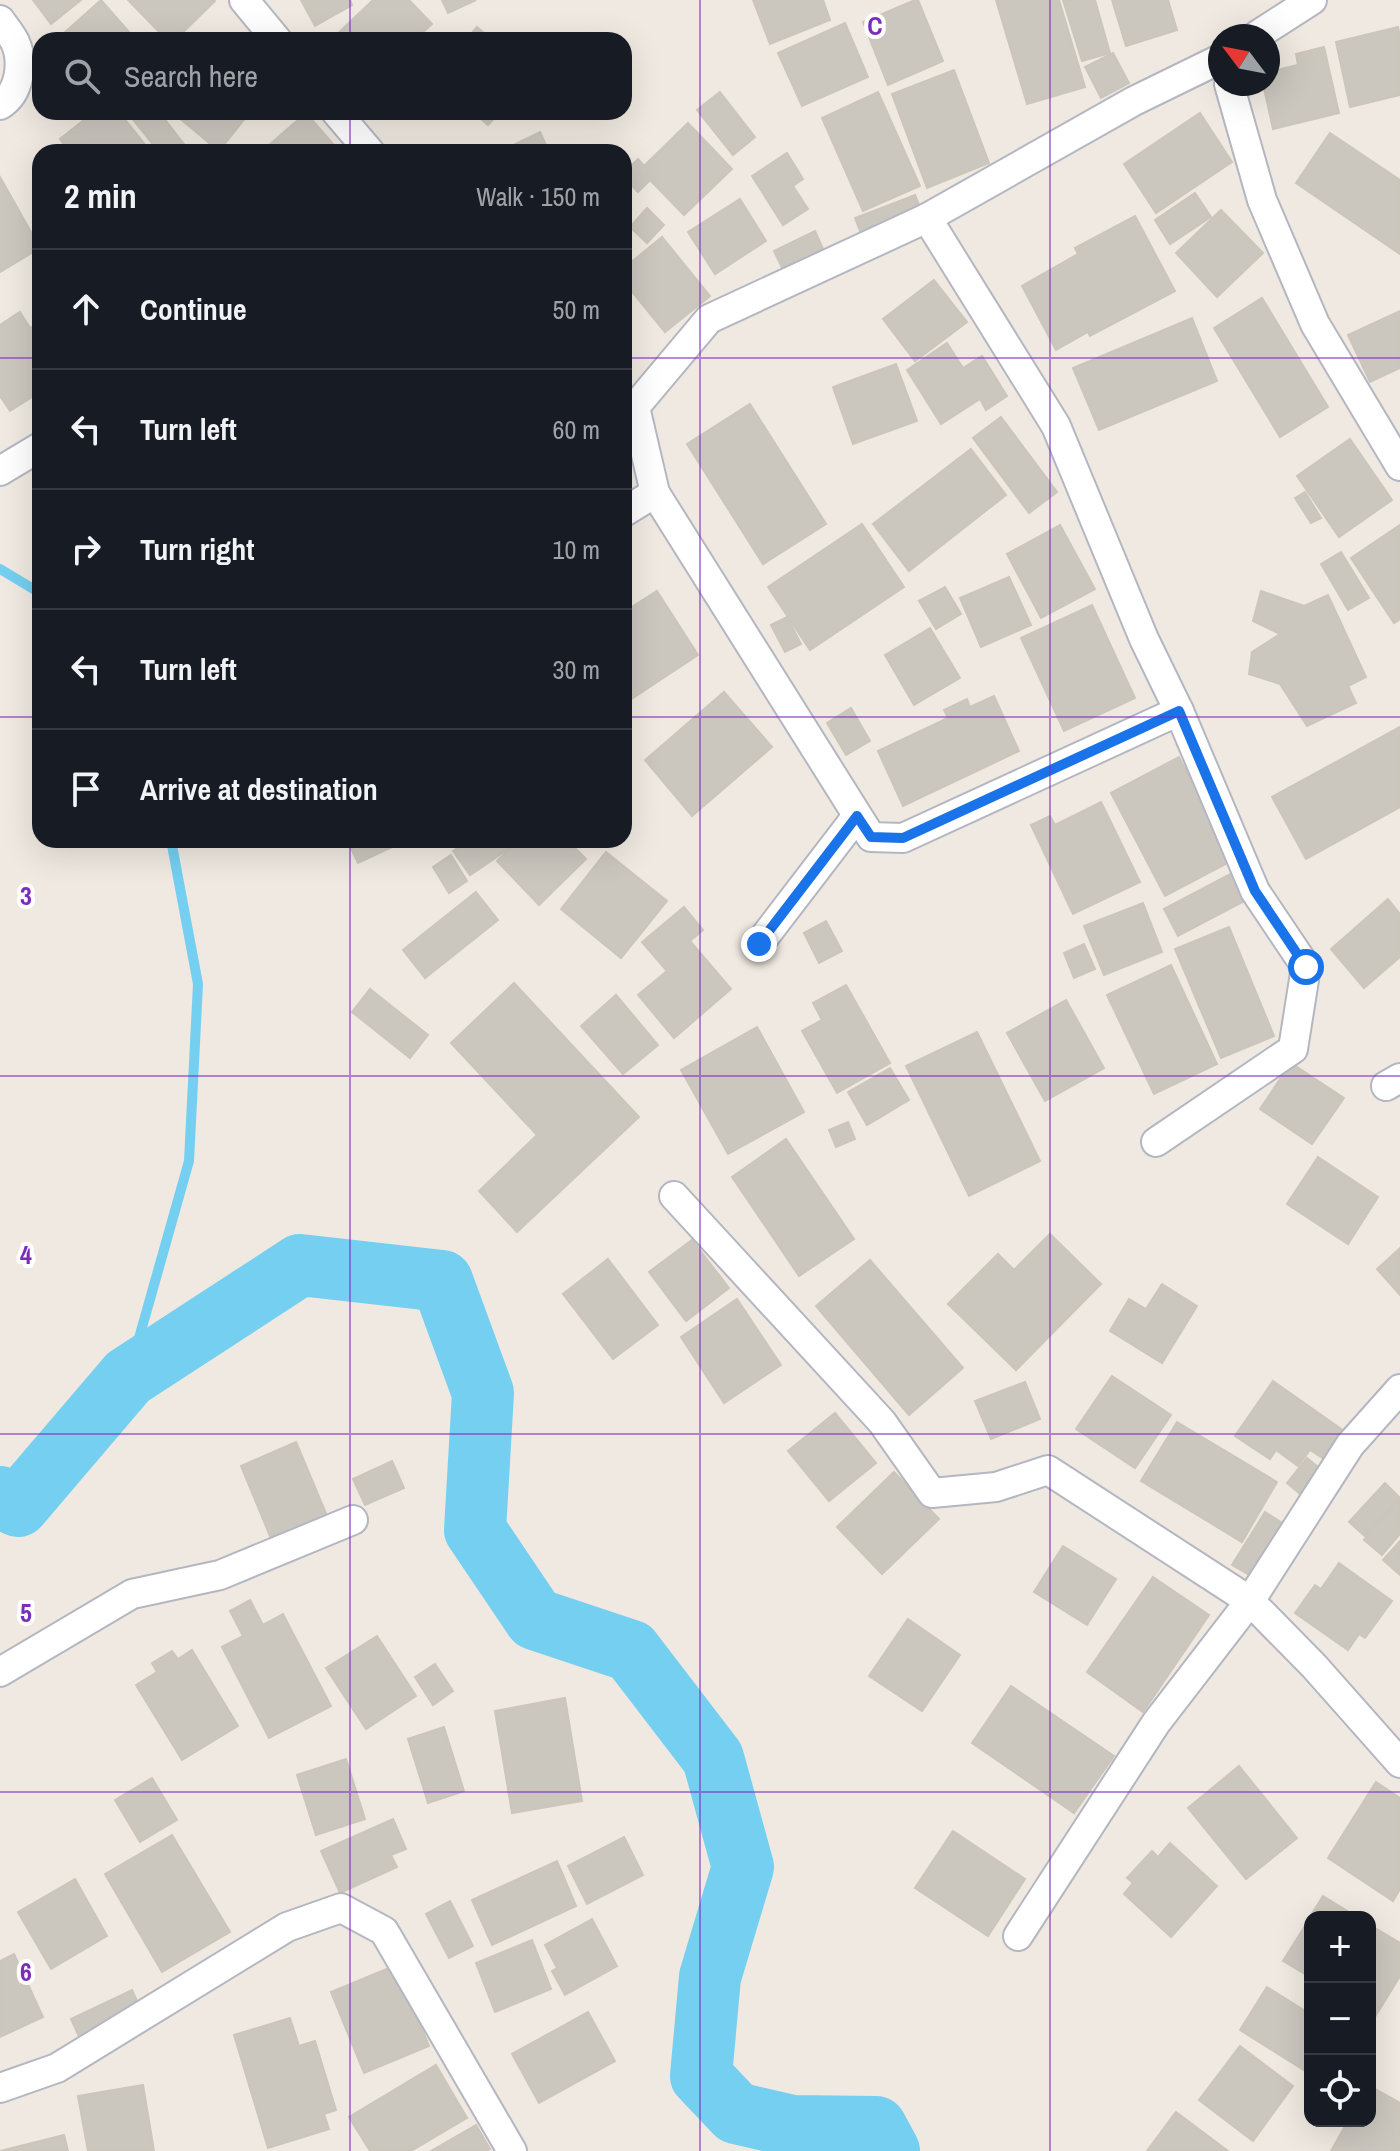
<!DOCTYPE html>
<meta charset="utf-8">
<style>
:root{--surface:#171b24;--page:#20242c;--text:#f1f3f6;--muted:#9ea1a6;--line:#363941}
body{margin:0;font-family:"Archivo Narrow",sans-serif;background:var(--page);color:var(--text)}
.controls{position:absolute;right:24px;bottom:24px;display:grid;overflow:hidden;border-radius:16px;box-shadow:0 8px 32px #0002}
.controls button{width:72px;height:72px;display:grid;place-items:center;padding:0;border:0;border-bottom:2px solid var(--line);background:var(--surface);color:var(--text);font:40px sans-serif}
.compass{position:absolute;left:1208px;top:24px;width:72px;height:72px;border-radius:50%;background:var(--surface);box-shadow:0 8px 32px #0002;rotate:302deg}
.stop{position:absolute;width:24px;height:24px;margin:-18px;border:6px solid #1a73e8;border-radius:50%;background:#fff}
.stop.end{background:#1a73e8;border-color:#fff;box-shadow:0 2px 8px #0008}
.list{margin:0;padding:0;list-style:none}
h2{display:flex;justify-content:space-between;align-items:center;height:104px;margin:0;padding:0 32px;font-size:34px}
h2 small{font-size:26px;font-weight:400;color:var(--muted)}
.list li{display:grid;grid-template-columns:52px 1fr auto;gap:24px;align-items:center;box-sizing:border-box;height:120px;padding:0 32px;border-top:2px solid var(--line)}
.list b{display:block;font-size:30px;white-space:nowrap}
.list em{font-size:26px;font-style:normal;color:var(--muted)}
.icon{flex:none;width:44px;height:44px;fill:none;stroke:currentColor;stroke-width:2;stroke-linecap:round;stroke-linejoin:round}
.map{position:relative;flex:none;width:1400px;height:2151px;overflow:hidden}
.search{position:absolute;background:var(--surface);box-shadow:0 8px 32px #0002;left:32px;top:32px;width:600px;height:88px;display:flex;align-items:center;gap:20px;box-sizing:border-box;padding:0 28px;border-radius:24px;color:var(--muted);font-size:30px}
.panel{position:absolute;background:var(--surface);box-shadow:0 8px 32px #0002;left:32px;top:144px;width:600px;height:704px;border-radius:24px}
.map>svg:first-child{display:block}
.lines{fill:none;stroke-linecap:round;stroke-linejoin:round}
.stream{stroke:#75cff0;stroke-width:10}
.river{stroke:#75cff0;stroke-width:62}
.building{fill:#cbc7bf;stroke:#cbc5ba;stroke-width:2}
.street-casing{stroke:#b4b7c1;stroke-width:32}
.street{stroke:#fff;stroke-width:28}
.route{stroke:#1a73e8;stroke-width:10}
.grid{fill:none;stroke:#7b2cbf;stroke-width:2;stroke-opacity:0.55}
.grid-label{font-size:26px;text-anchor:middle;font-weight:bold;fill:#7b2cbf;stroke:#fff;stroke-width:8;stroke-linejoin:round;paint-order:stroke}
</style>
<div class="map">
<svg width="1400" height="2151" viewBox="0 0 1400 2151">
<rect width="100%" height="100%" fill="#efe9e1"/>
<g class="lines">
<g class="stream">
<polyline points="0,569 40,593"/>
<polyline points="128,1377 189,1161 198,984 171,840"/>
</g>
<polyline class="river" points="0,1497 18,1506 128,1377 300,1265 442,1281 483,1393 475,1530 535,1619 631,1651 713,1758 743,1867 710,1977 701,2076 736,2113 792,2126 876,2127 889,2151"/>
</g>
<g class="building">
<polygon points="33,0 81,0 51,24"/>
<polygon points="101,0 136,40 71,40 64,33"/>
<polygon points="128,0 214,0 215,1 175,40 167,40"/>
<polygon points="301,0 350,0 352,5 315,26"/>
<polygon points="373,0 409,0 432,24 415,40 335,40 333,38"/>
<polygon points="442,0 476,0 448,13"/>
<polygon points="753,0 823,0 830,20 770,44"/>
<polygon points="915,0 918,0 943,61 888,85 863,22"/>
<polygon points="996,0 1059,0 1085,87 1027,104"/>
<polygon points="1063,0 1095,0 1110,53 1082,61"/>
<polygon points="1112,0 1168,0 1177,30 1126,46"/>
<polygon points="845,23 868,77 802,106 778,53"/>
<polygon points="477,27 492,40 466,40"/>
<polygon points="1398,27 1400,37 1400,95 1350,107 1336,42"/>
<polygon points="1324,47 1339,113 1273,129 1263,84 1268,84 1268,72 1298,65 1296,54"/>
<polygon points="1113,53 1129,83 1101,98 1085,67"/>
<polygon points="954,70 989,163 927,188 892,94"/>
<polygon points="720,92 755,137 733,155 697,110"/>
<polygon points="878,92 920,186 863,211 822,118"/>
<polygon points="94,112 119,112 151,152 69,152 60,139"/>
<polygon points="127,112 162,112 160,113 190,152 159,152"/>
<polygon points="172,112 250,112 219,151"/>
<polygon points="473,112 500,112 488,125"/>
<polygon points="306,113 340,152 261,152"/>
<polygon points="1200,113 1232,162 1156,213 1124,164"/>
<polygon points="688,123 732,169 684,215 650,180 638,192 624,177 624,173 638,159 644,166"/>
<polygon points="540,132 549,152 499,152"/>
<polygon points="1330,133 1400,180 1400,254 1296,183"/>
<polygon points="787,153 803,179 793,186 808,209 783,225 752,176"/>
<polygon points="0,177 40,248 0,272"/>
<polygon points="1195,193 1211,217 1170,244 1155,220"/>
<polygon points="915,195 922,212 862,236 855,218"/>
<polygon points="740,199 766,241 715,274 688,232"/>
<polygon points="647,208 664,225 647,243 630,227"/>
<polygon points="1221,210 1263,253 1217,297 1176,253"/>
<polygon points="1135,216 1175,291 1090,336 1088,332 1056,350 1022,286 1078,254 1075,248"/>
<polygon points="815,231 824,251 786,276 774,251"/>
<polygon points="662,237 710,296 665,332 624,282 624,268"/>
<polygon points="934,280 967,322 915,361 883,319"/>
<polygon points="1262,298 1328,407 1280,437 1214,328"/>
<polygon points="1400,311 1400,368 1370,382 1348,335"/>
<polygon points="20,312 30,328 40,321 40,392 10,411 0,396 0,325"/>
<polygon points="1192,318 1217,381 1099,430 1073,368"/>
<polygon points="947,343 963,368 982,356 1007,396 986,410 980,399 941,424 907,370"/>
<polygon points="896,364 917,421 853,444 833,387"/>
<polygon points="750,404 826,524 763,564 687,444"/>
<polygon points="1001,417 1057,492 1029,513 973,438"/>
<polygon points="1350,439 1392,500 1339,537 1297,476"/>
<polygon points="971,449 1006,495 909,571 873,524"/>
<polygon points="1305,492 1321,518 1311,523 1295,498"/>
<polygon points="862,524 904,587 810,650 768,587"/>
<polygon points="1060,525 1095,589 1041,618 1007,554"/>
<polygon points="1400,525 1400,619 1394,623 1351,558"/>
<polygon points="1341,552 1369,598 1348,610 1321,564"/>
<polygon points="1009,577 1031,625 981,647 960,598"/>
<polygon points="945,587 961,614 936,629 919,601"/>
<polygon points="657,591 698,655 624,704 624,612"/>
<polygon points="1261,591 1304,606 1328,595 1366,677 1348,686 1356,703 1307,726 1280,684 1249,674 1252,652 1280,634 1253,621"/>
<polygon points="1092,605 1135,698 1064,731 1021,638"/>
<polygon points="787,617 801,644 785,652 771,625"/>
<polygon points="930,628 960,678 914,705 885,655"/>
<polygon points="724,692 772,747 692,816 645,760"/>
<polygon points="994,696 1019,751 903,806 878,751 948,718 944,710 967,699 970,707"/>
<polygon points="851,708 870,741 846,755 827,723"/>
<polygon points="1400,727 1400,807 1306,859 1272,797"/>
<polygon points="1179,757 1233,860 1165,896 1111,793"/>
<polygon points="1101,802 1140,882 1073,914 1031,825 1050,816 1055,825"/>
<polygon points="347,840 407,840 358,863"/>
<polygon points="469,840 509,840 513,846 470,875 453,851"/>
<polygon points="519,840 567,840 586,859 539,905 497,861"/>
<polygon points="606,852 667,901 621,958 561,909"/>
<polygon points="451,855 467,881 449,893 433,867"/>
<polygon points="1234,872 1248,899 1178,936 1164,909"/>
<polygon points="476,892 498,920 425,978 403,950"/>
<polygon points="1388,899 1400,914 1400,957 1364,988 1331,949"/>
<polygon points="1143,903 1162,952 1104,975 1084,926"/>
<polygon points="684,907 703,930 690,941 731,989 674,1038 638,995 667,971 642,942"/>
<polygon points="826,921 842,951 819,963 804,933"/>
<polygon points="1229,927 1274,1036 1221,1058 1175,949"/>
<polygon points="1084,944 1095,969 1074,978 1064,953"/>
<polygon points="1171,965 1217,1064 1154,1094 1107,995"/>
<polygon points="514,983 639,1117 517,1232 479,1191 537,1135 451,1043"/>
<polygon points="846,985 890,1063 837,1093 802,1031 822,1020 813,1003"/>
<polygon points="370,989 428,1035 410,1058 352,1012"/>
<polygon points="616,995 658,1045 623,1074 581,1026"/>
<polygon points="1066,1000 1104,1068 1045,1101 1007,1033"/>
<polygon points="757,1027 804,1112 728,1154 681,1070"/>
<polygon points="977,1032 1040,1161 969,1196 906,1066"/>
<polygon points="1291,1063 1344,1098 1312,1144 1260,1109"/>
<polygon points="890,1068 909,1100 867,1125 848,1092"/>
<polygon points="848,1122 855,1139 836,1147 829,1130"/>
<polygon points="786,1139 854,1239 799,1276 732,1177"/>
<polygon points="1318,1157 1378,1197 1348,1244 1287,1204"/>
<polygon points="1050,1234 1101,1284 1016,1370 948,1304 998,1254 1014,1270"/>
<polygon points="692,1240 729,1288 686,1321 649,1272"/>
<polygon points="1400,1248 1400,1295 1377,1269"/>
<polygon points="608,1259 658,1325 613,1359 563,1294"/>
<polygon points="870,1260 963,1368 909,1415 816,1306"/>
<polygon points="1162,1284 1197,1306 1162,1363 1110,1331 1129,1299 1146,1309"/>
<polygon points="737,1299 781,1365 724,1403 681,1337"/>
<polygon points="1112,1376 1171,1415 1135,1468 1076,1429"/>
<polygon points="1273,1381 1344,1431 1324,1459 1310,1450 1298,1466 1276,1450 1270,1459 1235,1436"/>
<polygon points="1025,1382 1040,1419 991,1439 975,1401"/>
<polygon points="835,1413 876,1463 829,1501 788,1451"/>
<polygon points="1177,1422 1277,1482 1242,1542 1141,1481"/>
<polygon points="296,1442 333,1530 277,1553 241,1466"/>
<polygon points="1307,1458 1324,1472 1304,1497 1287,1483"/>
<polygon points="392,1461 404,1488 365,1505 353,1479"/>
<polygon points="894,1472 939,1519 882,1574 837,1527"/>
<polygon points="1385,1483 1400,1498 1365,1536 1349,1522"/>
<polygon points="1400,1498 1400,1534 1382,1555 1364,1540"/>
<polygon points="1265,1512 1284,1524 1251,1576 1232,1565"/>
<polygon points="1400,1541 1400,1575 1383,1560"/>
<polygon points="1063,1546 1116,1579 1087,1625 1034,1592"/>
<polygon points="1339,1563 1392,1601 1365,1638 1359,1634 1348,1650 1295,1613 1315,1585 1321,1589"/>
<polygon points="1153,1577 1209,1615 1143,1712 1087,1672"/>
<polygon points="250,1600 263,1625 283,1614 331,1706 269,1738 222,1647 243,1636 230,1611"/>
<polygon points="908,1619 960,1655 922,1711 869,1676"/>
<polygon points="377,1636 416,1696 366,1729 326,1668"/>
<polygon points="192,1650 238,1726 182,1760 136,1685 157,1672 152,1663 172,1651 178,1659"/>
<polygon points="435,1664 453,1691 433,1705 415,1677"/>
<polygon points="1011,1686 1114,1756 1074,1813 972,1743"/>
<polygon points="565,1698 582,1801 512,1813 495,1711"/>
<polygon points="444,1727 464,1791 428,1803 408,1739"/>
<polygon points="346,1759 365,1819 316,1835 297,1775"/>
<polygon points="1239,1766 1297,1838 1246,1879 1188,1808"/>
<polygon points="152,1778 177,1820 140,1842 115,1800"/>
<polygon points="1376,1782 1400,1798 1400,1889 1393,1901 1328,1858"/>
<polygon points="393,1819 406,1849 391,1855 397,1867 340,1893 321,1851"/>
<polygon points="953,1831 1025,1879 988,1936 915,1888"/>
<polygon points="172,1835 230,1932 162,1972 105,1874"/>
<polygon points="624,1837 643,1875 587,1904 568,1866"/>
<polygon points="1170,1843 1217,1886 1171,1937 1124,1894 1133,1883 1127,1878 1152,1851 1158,1857"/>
<polygon points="557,1861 576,1906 492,1945 472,1900"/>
<polygon points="75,1879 107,1936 51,1969 18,1912"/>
<polygon points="1323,1896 1357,1917 1310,1917"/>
<polygon points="450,1901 473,1946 449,1958 426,1914"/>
<polygon points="1310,1918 1310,1977 1283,1961"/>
<polygon points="592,1919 617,1966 565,1995 552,1971 557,1968 545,1945"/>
<polygon points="1370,1925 1400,1943 1400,1976 1375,2017 1370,2014"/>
<polygon points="532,1940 551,1989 495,2012 476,1963"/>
<polygon points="14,1954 43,2017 0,2037 0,1961"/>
<polygon points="396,1965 429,2046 364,2073 331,1992"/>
<polygon points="1267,1987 1310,2014 1310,2074 1240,2030"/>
<polygon points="132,1990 142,2012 81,2041 71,2019"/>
<polygon points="588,2012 615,2061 539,2103 512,2054"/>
<polygon points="290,2018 299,2046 315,2041 336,2110 324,2114 329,2129 268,2148 234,2035"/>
<polygon points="1240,2046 1293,2086 1253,2141 1199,2100"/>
<polygon points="436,2065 467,2118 411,2151 370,2151 349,2117"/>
<polygon points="143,2085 154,2151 88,2151 78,2096"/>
<polygon points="1370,2086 1400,2103 1400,2151 1331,2151 1348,2121 1370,2121"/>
<polygon points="1176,2112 1228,2151 1147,2151"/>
<polygon points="476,2125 490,2149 487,2151 431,2151"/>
<polygon points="64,2135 68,2151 0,2151"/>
</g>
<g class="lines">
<g class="street-casing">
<g id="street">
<polyline points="244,0 277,40"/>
<path d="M0,20C5,27 11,34 15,42C24,62 20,93 0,105"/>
<polyline points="1256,36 1312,0"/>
<polyline points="1229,84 1262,200 1315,324 1400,466"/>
<polyline points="336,112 370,152"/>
<polyline points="927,218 1056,426 1144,639 1179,711 1255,891 1306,967 1293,1049 1156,1142"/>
<polyline points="0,471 40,447"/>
<polyline points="655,493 871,837 903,838 1179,711"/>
<polyline points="624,512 655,493 635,407 709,319 927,218 1134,101 1220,59"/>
<polyline points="759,944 857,816"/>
<polyline points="1386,1086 1400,1078"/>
<polyline points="674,1196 882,1422 932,1493 996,1487 1048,1470 1250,1601 1314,1666 1400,1763"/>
<polyline points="0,1672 132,1594 220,1575 353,1520"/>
<polyline points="1018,1936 1156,1723 1250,1601 1350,1445 1400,1389"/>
<polyline points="0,2088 57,2068 287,1927 341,1908 384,1931 512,2151"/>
</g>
</g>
<use href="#street" class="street"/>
</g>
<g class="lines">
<polyline class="route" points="759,944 857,816 871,837 903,838 1179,711 1255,891 1306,967"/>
</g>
<path class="grid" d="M350,0V40M700,0V2151M1050,0V2151M350,112V152M0,358H40M624,358H1400M0,717H40M624,717H1400M350,840V2151M0,1076H1400M0,1434H1400M0,1792H1400"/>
<g class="grid-label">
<text x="875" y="35">C</text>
<text x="26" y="905">3</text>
<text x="26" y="1264">4</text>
<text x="26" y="1622">5</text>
<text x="26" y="1981">6</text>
</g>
</svg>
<div class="controls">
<button>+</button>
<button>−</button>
<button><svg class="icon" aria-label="locate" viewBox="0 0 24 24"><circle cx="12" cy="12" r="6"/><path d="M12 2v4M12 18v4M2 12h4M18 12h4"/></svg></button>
</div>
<svg class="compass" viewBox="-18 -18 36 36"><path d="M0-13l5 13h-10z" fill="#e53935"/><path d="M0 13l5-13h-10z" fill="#9ea1a6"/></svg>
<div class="stop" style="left:1306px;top:967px"></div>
<div class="stop end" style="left:759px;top:944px"></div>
<div class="search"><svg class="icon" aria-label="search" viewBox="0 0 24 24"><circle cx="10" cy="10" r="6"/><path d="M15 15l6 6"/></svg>Search here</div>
<section class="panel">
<h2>2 min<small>Walk · 150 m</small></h2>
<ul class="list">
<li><svg class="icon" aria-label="ahead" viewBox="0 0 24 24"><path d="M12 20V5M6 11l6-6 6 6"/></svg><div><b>Continue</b></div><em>50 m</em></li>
<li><svg class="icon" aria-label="left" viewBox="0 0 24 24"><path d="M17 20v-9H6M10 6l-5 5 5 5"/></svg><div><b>Turn left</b></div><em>60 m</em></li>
<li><svg class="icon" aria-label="right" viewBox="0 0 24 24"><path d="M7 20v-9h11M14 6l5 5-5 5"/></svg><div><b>Turn right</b></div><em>10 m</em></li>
<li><svg class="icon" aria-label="left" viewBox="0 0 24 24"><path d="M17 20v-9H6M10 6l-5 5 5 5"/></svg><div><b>Turn left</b></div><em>30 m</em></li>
<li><svg class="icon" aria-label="arrive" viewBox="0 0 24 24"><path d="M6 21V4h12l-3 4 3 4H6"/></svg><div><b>Arrive at destination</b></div></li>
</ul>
</section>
</div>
